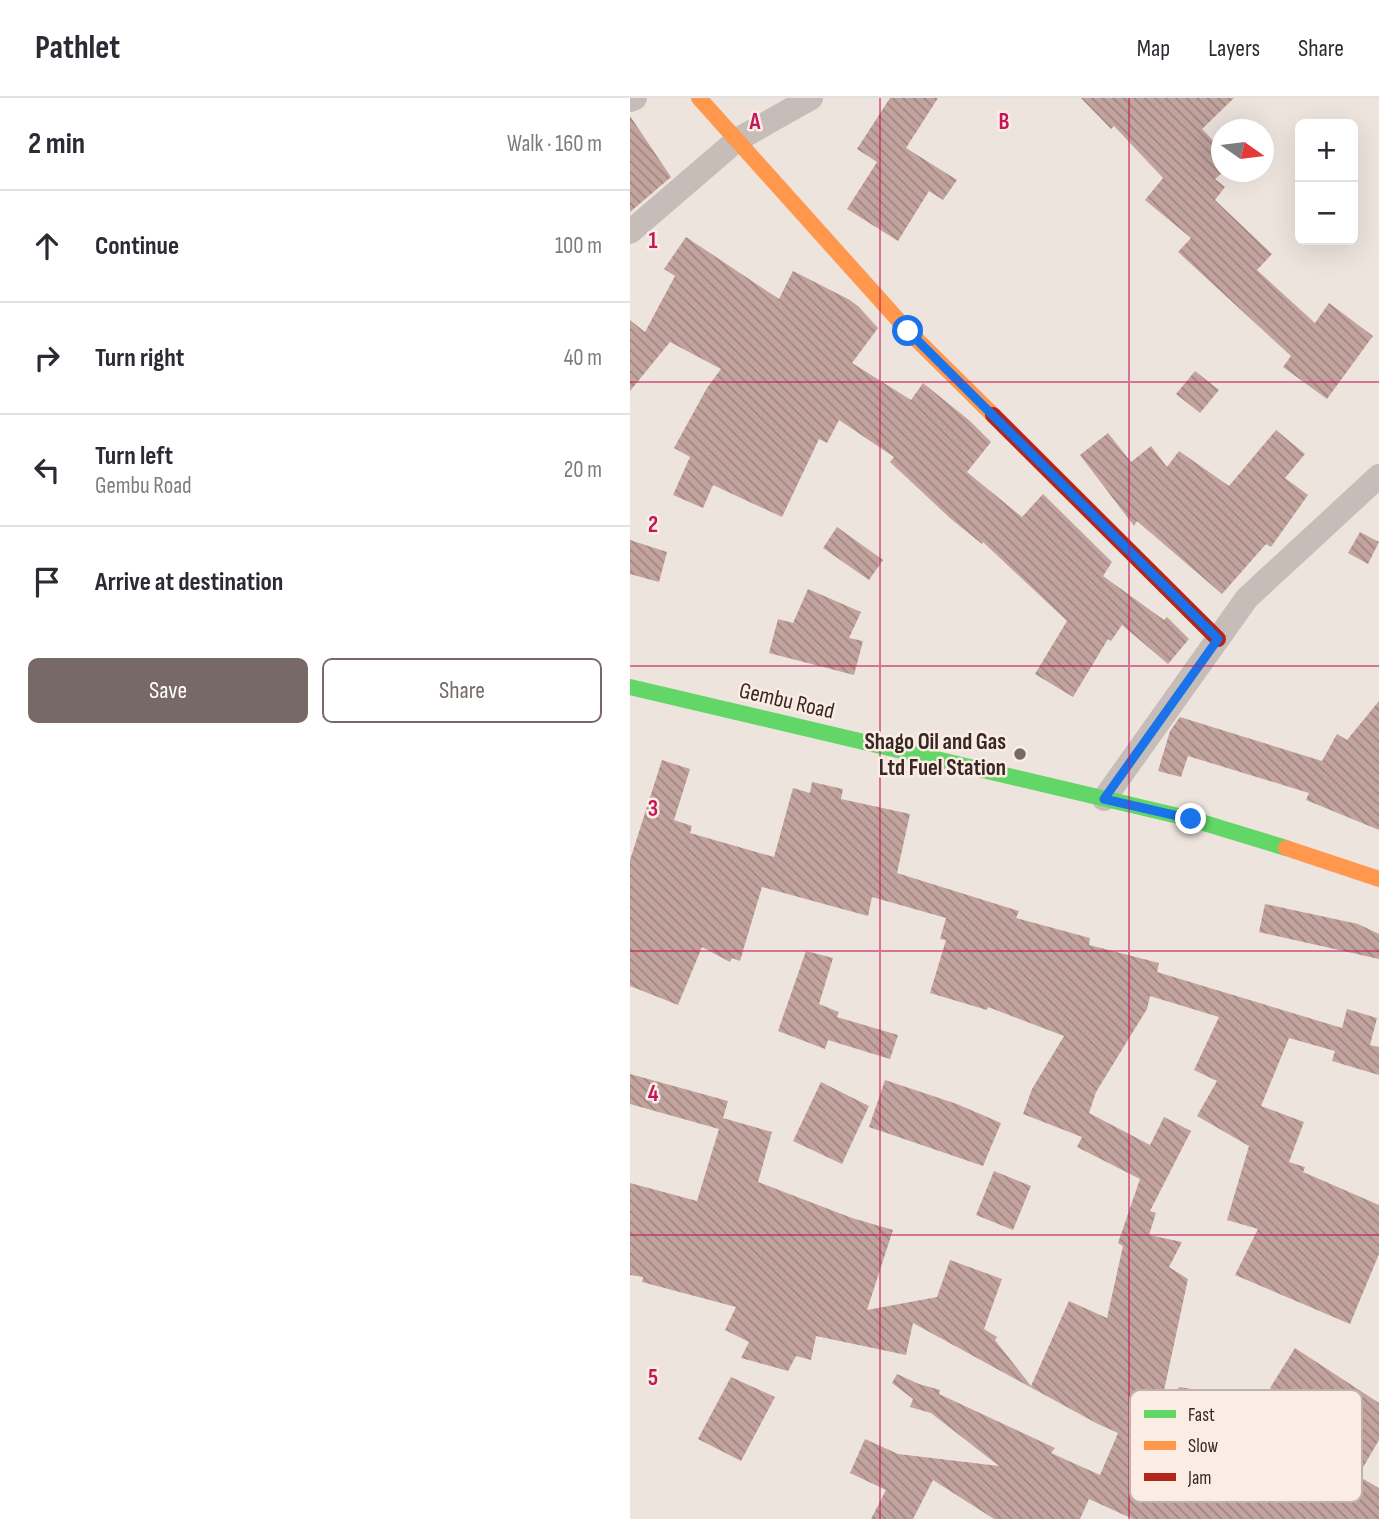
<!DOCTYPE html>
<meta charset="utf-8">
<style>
:root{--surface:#fff;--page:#f2f2f3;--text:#2b2b33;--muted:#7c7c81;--line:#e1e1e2;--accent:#776a66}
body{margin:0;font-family:"Sofia Sans Condensed",sans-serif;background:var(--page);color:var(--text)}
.controls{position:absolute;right:21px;top:21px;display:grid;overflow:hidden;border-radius:10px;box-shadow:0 7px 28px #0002}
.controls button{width:63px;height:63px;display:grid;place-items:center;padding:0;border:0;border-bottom:2px solid var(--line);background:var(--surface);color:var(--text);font:35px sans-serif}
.compass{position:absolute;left:581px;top:21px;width:63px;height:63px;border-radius:50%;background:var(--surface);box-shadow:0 7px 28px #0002;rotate:104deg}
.stop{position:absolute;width:21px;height:21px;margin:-16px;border:5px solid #1a73e8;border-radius:50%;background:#fff}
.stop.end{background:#1a73e8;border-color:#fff;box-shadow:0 2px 7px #0008}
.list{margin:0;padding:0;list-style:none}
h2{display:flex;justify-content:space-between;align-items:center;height:91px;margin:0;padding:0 28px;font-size:30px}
h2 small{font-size:23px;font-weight:400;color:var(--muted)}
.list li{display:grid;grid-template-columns:46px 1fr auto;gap:21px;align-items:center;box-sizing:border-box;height:112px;padding:0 28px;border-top:2px solid var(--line)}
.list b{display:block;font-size:26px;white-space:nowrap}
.list p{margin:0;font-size:23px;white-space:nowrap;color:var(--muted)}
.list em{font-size:23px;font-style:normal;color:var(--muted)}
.actions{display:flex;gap:14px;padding:21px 28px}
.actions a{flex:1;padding:16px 0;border:2px solid var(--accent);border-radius:10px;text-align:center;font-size:24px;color:var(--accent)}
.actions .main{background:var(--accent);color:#fff}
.icon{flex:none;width:38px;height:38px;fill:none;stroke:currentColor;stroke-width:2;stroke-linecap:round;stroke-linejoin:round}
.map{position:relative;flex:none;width:749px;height:1421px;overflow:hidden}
header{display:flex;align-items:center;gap:42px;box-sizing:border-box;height:98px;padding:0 35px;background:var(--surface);border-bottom:2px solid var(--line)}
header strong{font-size:33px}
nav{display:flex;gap:38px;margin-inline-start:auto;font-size:24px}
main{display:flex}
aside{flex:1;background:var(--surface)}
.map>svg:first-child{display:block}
.building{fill:url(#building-back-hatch)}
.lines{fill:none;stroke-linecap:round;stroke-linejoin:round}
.street{stroke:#c6bcb8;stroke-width:24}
.fast{stroke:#63d668;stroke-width:16}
.slow{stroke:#ff974d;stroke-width:16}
.jam{stroke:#b3261e;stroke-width:16}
.route{stroke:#1a73e8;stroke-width:9}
.grid{fill:none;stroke:#c2185b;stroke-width:2;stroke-opacity:0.55}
.poi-dot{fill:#776a66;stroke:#fbede4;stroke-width:2.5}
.labels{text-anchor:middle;stroke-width:5;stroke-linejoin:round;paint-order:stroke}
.street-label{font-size:23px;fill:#372826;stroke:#fbede4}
.poi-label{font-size:23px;font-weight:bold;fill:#372826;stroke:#fbede4;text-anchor:end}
.key{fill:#fbede4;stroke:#c0b2ab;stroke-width:2}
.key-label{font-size:19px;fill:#372826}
.grid-label{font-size:23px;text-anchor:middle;font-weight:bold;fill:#c2185b;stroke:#fbede4;stroke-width:5;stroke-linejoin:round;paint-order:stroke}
</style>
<header>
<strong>Pathlet</strong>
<nav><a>Map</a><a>Layers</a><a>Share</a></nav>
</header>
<main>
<aside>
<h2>2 min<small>Walk · 160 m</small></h2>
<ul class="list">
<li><svg class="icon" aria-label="ahead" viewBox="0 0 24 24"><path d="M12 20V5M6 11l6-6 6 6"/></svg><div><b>Continue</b></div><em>100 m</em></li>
<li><svg class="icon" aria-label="right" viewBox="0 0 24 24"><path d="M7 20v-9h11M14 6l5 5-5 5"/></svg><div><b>Turn right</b></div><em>40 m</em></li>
<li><svg class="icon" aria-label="left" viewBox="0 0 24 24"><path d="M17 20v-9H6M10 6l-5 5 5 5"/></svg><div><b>Turn left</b><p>Gembu Road</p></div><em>20 m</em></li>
<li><svg class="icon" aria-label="arrive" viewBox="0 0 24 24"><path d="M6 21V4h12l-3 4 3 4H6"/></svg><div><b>Arrive at destination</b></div></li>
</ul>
<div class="actions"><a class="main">Save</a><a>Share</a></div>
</aside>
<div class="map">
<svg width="749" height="1421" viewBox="0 0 749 1421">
<defs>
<pattern id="building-back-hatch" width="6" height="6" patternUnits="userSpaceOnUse" patternTransform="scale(1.75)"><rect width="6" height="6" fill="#c3a39e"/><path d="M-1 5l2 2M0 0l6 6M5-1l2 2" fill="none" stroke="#9f8581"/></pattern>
</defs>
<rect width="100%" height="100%" fill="#eee4de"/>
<g class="building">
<polygon points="260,0 308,0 276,50 327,82 313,102 299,93 268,143 217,111 247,64 227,51"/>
<polygon points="451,0 604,0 572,31 592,52 592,75 585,81 595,89 585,102 642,156 627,172 685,225 699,205 743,238 697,301 653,269 661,258 548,154 561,140 515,102 533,80 484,28 481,31"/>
<polygon points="0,18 41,79 0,114"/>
<polygon points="56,139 149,201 163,173 220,202 229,209 248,230 222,265 281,302 293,285 340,323 361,344 337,374 392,419 413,396 482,464 473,478 534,522 537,519 559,541 538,566 492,527 481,543 478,541 443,599 405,576 437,523 353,444 352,446 321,421 260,364 264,359 209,322 197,345 189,341 152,419 83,387 73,410 43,397 60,359 44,350 77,290 91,271 40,244 0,293 0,222 15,234 45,178 34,171"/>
<polygon points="565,273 589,292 570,315 546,296"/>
<polygon points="646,332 675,356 655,380 678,397 641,449 636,446 592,496 507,423 504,428 450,357 478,335 501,364 521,348 537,369 549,353 599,388"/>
<polygon points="207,429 253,462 239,482 193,450"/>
<polygon points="730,434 749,444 738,466 718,455"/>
<polygon points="0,442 37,454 29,484 0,476"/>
<polygon points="178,491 231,514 219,540 233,543 224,577 139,555 148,521 163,525"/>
<polygon points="749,603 749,732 676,702 679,695 558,658 551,679 528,673 540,633 550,619 692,663 707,636 717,642"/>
<polygon points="32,662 60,671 44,722 62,728 60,735 144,759 163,690 180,695 182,684 213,691 211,701 280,716 267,775 389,813 386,820 460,840 459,847 529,865 527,874 712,930 717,911 747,920 740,947 749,949 749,977 702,963 705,953 659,940 631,1008 674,1024 659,1064 675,1069 673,1074 749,1107 749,1156 720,1226 605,1177 628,1131 597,1122 619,1048 567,1018 587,983 564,972 589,919 520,898 517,911 466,994 459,1015 520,1047 534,1019 561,1033 520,1113 526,1115 519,1137 552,1144 539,1169 558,1181 529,1316 534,1317 549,1289 581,1294 572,1349 625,1385 674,1312 640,1290 665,1250 749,1305 749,1342 728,1378 749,1390 749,1421 503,1421 459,1401 450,1421 364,1421 303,1382 283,1421 241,1421 256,1392 220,1375 235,1341 268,1356 369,1368 301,1315 280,1309 283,1301 262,1285 267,1276 289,1286 310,1292 309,1296 425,1350 421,1355 470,1377 488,1335 466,1325 283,1225 276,1257 186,1238 181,1262 166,1258 158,1273 111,1260 119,1244 95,1232 106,1209 12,1184 13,1179 0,1177 0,1085 67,1103 89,1031 0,1006 0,976 98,1003 93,1020 142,1034 128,1084 222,1120 263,1132 237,1212 307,1199 320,1162 372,1181 354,1231 367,1239 365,1242 401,1288 439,1203 477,1220 493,1148 488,1145 510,1081 447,1049 452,1039 393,1016 402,991 434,938 358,909 357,912 300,895 316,842 310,841 316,820 242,799 238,818 132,789 110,863 102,860 100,864 72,849 48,907 0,888 0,762"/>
<polygon points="635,806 728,826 749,836 749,861 629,834"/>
<polygon points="176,853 203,860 189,906 209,914 207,919 268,937 260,961 198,942 195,951 148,933"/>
<polygon points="255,982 327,1006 371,1025 353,1068 239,1029"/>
<polygon points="191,984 239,1008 212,1066 163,1043"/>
<polygon points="364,1073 401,1088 383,1132 346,1117"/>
<polygon points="101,1279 145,1299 111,1363 68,1341"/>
</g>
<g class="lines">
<g class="street">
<polyline points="0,2 5,0"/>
<polyline points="0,134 107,42 181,0"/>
<polyline points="474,701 617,500 749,378"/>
</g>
<polyline class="fast" points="0,589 561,721 656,750"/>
<g class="slow">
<polyline points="69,0 278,233 363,317"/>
<polyline points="656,750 749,781"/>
</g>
<polyline class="jam" points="363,317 588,541"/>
</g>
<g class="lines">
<polyline class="route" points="278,233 588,541 474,701 561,721"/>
</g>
<path class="grid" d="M250,0V1421M499,0V1421M0,284H749M0,568H749M0,853H749M0,1137H749"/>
<circle class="poi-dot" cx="390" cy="656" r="7"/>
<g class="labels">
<g class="street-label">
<text transform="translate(157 602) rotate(13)" y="8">Gembu Road</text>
</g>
<g class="poi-label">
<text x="376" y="651">Shago Oil and Gas<tspan x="376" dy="26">Ltd Fuel Station</tspan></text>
</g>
</g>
<rect x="500" y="1292" width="232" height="112" rx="10" class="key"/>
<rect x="514" y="1312" width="32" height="8" fill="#63d668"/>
<rect x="514" y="1343" width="32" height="9" fill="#ff974d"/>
<rect x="514" y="1375" width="32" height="8" fill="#b3261e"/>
<g class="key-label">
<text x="558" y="1323">Fast</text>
<text x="558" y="1354">Slow</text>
<text x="558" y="1386">Jam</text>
</g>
<g class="grid-label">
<text x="125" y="31">A</text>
<text x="374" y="31">B</text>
<text x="23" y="150">1</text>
<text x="23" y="434">2</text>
<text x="23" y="718">3</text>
<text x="23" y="1003">4</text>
<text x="23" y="1287">5</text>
</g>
</svg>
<div class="controls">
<button>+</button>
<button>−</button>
</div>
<svg class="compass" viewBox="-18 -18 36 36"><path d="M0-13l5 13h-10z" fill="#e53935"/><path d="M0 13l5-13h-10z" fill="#7c7c81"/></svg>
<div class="stop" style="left:278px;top:233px"></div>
<div class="stop end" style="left:561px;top:721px"></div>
</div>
</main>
